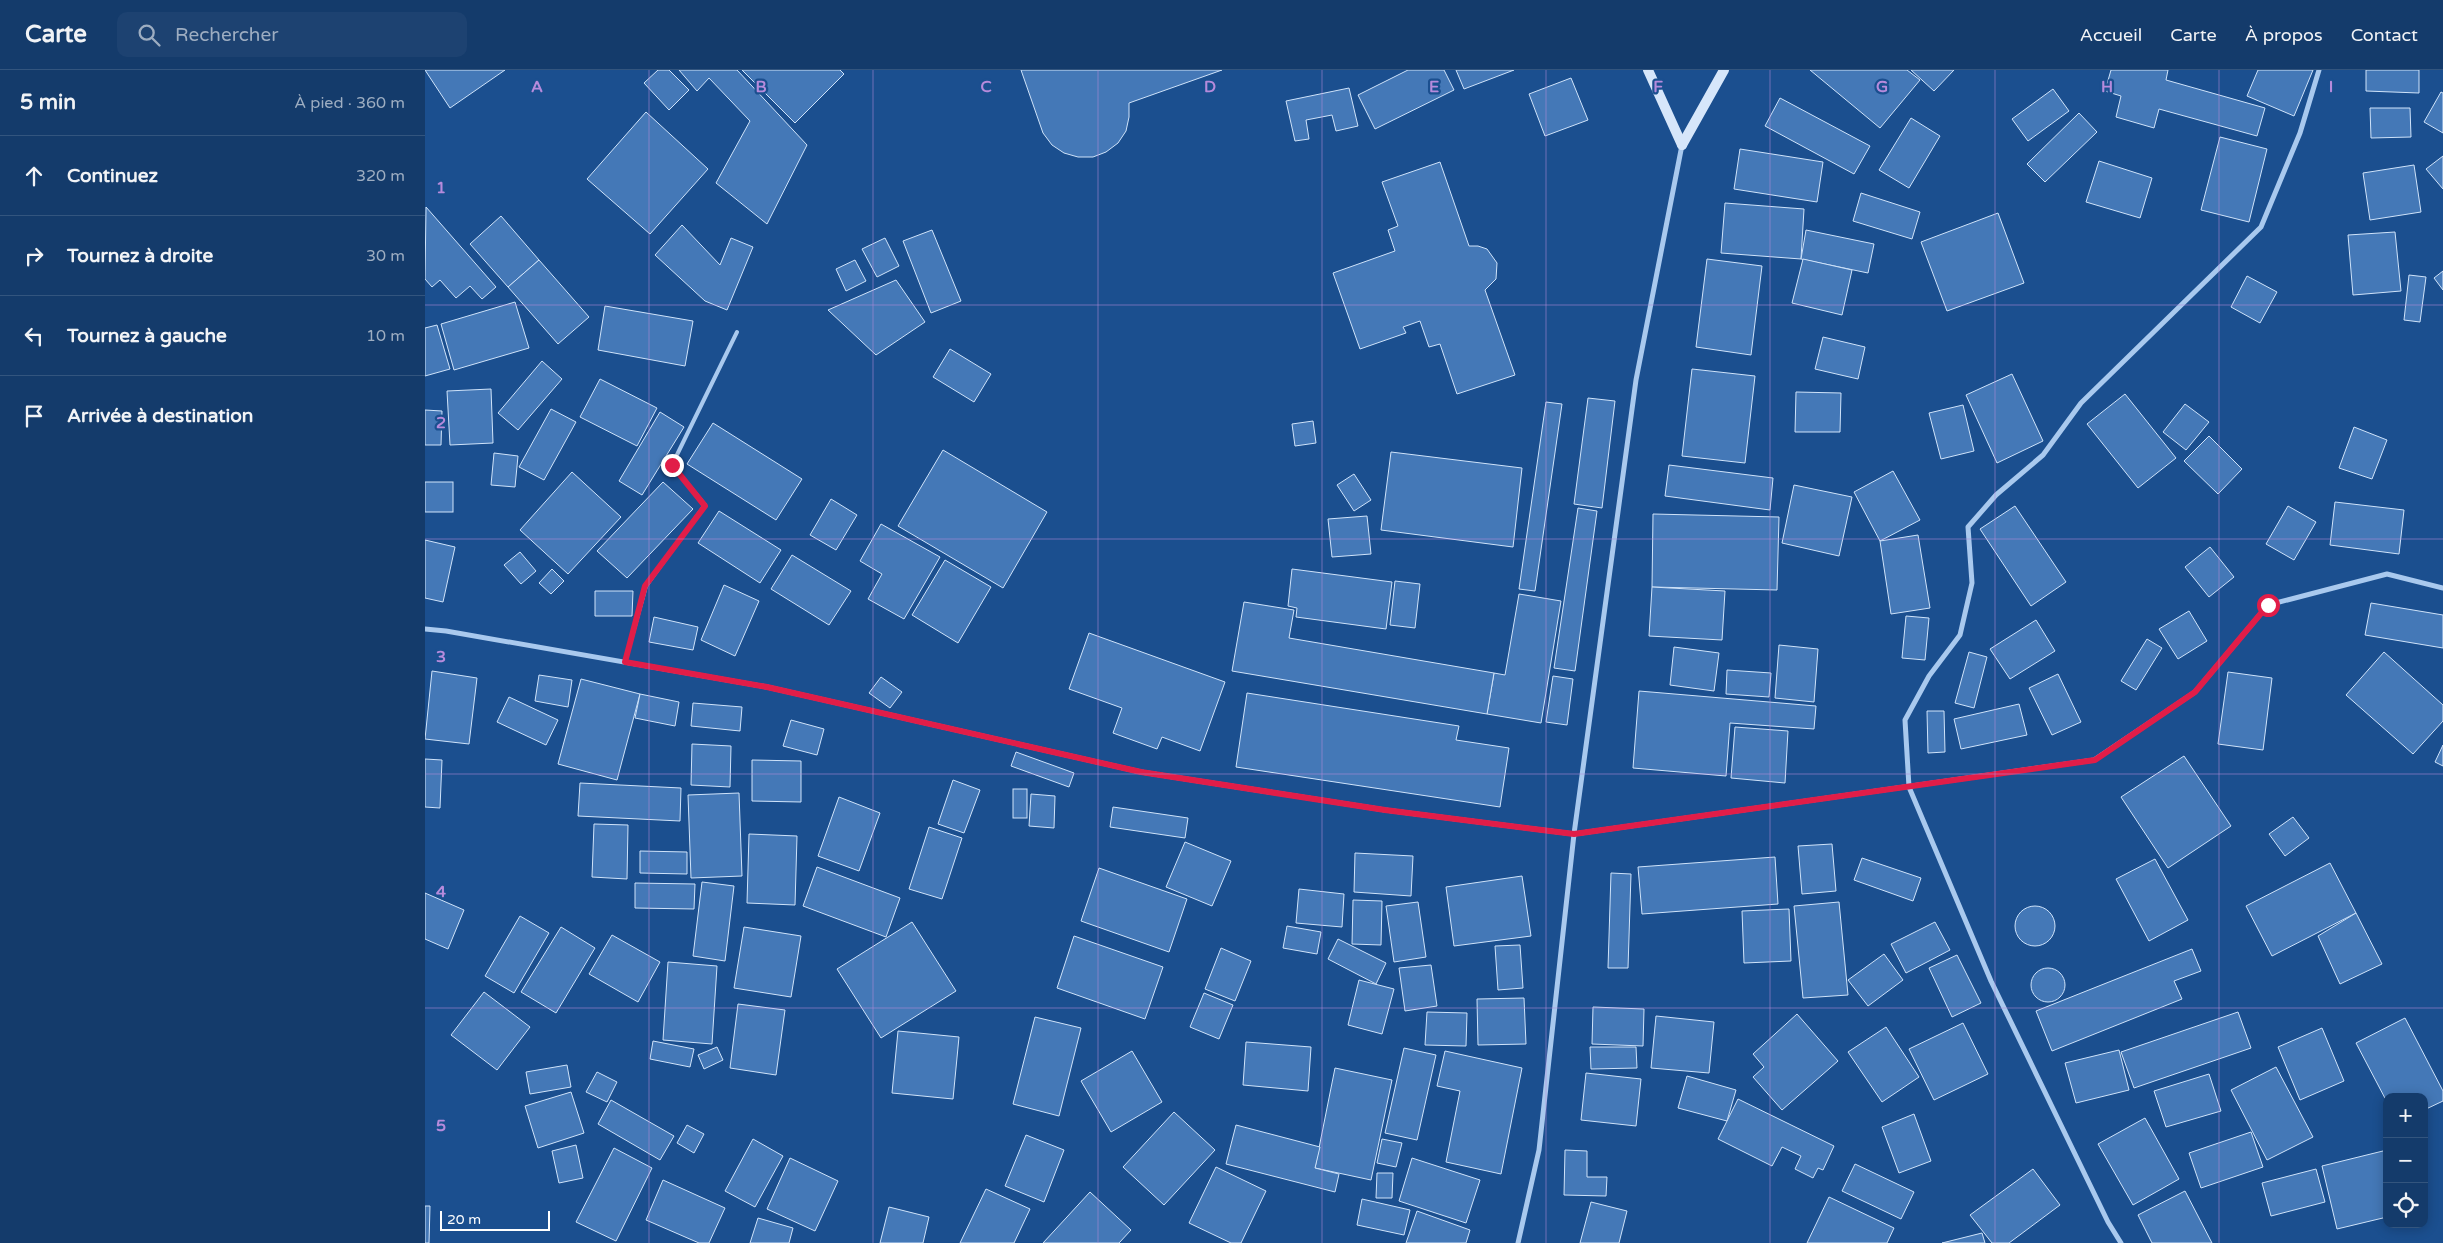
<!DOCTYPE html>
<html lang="fr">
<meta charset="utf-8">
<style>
:root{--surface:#143b6b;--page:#1d4271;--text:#f1f3f6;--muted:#9dadc1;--line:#33557e}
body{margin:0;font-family:"Varela Round",sans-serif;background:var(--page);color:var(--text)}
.controls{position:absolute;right:15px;bottom:15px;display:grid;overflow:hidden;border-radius:10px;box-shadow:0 2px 12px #0003}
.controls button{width:45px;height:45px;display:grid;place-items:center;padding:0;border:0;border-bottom:1px solid var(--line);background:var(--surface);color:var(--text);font:25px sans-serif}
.scale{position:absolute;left:15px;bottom:12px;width:110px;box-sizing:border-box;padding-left:5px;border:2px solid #fff;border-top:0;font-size:14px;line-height:18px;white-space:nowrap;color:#fff;-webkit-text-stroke:4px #1b4f8f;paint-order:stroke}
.stop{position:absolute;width:15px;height:15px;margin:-11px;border:4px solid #e11d48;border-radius:50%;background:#fff}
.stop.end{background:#e11d48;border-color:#fff;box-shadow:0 1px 5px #0008}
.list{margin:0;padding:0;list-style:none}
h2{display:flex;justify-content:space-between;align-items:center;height:65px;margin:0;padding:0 20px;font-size:21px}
h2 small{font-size:16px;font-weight:400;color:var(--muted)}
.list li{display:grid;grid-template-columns:32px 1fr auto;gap:15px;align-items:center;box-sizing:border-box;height:80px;padding:0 20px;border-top:1px solid var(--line)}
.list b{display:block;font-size:19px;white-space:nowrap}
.list em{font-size:16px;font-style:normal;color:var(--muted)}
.icon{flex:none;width:28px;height:28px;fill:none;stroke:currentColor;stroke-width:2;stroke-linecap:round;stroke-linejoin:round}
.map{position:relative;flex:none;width:2018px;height:1173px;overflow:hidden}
header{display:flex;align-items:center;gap:30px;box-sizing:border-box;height:70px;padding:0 25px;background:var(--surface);border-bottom:1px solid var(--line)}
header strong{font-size:24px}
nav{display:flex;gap:28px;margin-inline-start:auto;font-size:18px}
.search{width:350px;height:45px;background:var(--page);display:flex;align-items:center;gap:12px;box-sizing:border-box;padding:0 18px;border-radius:10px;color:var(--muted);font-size:19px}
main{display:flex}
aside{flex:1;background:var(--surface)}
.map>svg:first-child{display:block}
.building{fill:#4478b7;stroke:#cfe3fa}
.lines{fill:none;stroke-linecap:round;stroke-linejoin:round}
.lane{stroke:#a9c9ee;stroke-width:4}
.street{stroke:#a9c9ee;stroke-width:5}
.secondary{stroke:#d6e6fa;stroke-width:10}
.route{stroke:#e11d48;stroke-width:6}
.grid{fill:none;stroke:#b68bdc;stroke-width:1;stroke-opacity:0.55}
.grid-label{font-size:16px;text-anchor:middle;font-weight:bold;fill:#b68bdc;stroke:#1b4f8f;stroke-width:4.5;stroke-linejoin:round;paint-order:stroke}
</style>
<header>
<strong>Carte</strong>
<div class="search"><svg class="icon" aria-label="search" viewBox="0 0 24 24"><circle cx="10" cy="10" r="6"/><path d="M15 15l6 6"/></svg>Rechercher</div>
<nav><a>Accueil</a><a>Carte</a><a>À propos</a><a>Contact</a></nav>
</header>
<main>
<aside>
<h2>5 min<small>À pied · 360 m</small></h2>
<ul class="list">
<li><svg class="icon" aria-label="ahead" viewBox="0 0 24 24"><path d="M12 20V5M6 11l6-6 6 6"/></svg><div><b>Continuez</b></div><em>320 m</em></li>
<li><svg class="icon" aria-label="right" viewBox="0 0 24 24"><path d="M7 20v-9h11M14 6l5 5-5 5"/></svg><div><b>Tournez à droite</b></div><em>30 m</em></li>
<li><svg class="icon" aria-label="left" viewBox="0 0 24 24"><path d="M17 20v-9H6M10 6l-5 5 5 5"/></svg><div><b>Tournez à gauche</b></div><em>10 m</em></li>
<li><svg class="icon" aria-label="arrive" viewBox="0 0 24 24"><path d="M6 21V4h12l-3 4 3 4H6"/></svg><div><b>Arrivée à destination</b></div></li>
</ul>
</aside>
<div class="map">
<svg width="2018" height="1173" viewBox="0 0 2018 1173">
<rect width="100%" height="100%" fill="#1b4f8f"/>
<g class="building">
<polygon points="0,0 80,0 25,38"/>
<polygon points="233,0 244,0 264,20 244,40 219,13"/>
<polygon points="254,0 312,0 382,75 342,154 291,113 325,51 284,8 272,21"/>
<polygon points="317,0 415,0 419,4 370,53"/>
<polygon points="596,0 797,0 704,33 704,47 701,61 693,73 681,82 668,87 653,87 639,83 627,75 618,63"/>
<polygon points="983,0 1019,0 1029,20 950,59 933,25"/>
<polygon points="1031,0 1089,0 1039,19"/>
<polygon points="1385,0 1482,0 1495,10 1455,58"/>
<polygon points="1486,0 1529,0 1509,21"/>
<polygon points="1686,0 1743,0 1741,10 1840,38 1832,66 1734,39 1729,58 1691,47 1696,26 1680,21"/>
<polygon points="1833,0 1888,0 1869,46 1822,26"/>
<polygon points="1941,0 1994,0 1994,23 1941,21"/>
<polygon points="1146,8 1163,50 1120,66 1104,24"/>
<polygon points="924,18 933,56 911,61 907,45 881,50 884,69 870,71 861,31"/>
<polygon points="1628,19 1644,41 1603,71 1587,49"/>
<polygon points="2016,22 2018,23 2018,63 1999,52"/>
<polygon points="1355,28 1445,76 1429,104 1340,56"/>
<polygon points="1945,38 1985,38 1986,67 1946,68"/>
<polygon points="221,42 283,99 225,164 162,109"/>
<polygon points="1654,43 1672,62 1620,112 1602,94"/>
<polygon points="1486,48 1515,66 1484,118 1454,100"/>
<polygon points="1795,67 1842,79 1824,152 1776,140"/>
<polygon points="1315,79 1398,92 1392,132 1309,119"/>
<polygon points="2018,86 2018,119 2001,99"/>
<polygon points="1674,91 1727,108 1715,148 1661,132"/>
<polygon points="1015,92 1044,176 1053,176 1062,179 1072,193 1071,209 1060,220 1090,305 1032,324 1015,274 1004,277 995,251 978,257 981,263 935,279 908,203 970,181 963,160 973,156 957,112"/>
<polygon points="1989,95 1996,142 1945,150 1938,103"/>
<polygon points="1436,123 1495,142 1487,169 1428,151"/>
<polygon points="1300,133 1379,139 1376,189 1296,183"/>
<polygon points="1,137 71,217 57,229 45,216 31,228 15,210 7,217 0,209"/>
<polygon points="1573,143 1599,213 1522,241 1496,172"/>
<polygon points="76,146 114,190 83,217 45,174"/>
<polygon points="257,155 295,195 306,168 328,177 302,240 280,231 230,185"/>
<polygon points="507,160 536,231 506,243 478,171"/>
<polygon points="1381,160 1449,174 1443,203 1376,189"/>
<polygon points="1970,162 1976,221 1928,225 1923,165"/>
<polygon points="460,168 474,196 452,207 437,179"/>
<polygon points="1282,189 1337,196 1326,285 1271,277"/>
<polygon points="1378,189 1427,200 1417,245 1367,233"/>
<polygon points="114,190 164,247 133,274 83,217"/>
<polygon points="430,190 441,211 421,221 411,199"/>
<polygon points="2018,201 2018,220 2009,208"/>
<polygon points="1984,205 2001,207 1995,252 1979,250"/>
<polygon points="1822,206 1852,222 1835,253 1806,237"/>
<polygon points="471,210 500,252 451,285 403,240"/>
<polygon points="90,232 104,278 29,300 16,254"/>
<polygon points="180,236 268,251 260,296 173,280"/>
<polygon points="12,255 25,299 0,306 0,258"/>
<polygon points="1398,267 1440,277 1433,309 1390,299"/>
<polygon points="525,279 566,304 549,332 508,307"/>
<polygon points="117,291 137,309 93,360 73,343"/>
<polygon points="1267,299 1330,306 1320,393 1257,386"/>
<polygon points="1587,304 1618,371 1572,393 1541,325"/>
<polygon points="175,309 232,338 212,376 155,347"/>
<polygon points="66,319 68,373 25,375 22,321"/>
<polygon points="1371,322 1416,323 1415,362 1370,362"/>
<polygon points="1700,324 1751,388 1713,418 1662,354"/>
<polygon points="1163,328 1190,331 1177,438 1149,434"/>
<polygon points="1121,332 1137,334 1110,521 1094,519"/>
<polygon points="1760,334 1784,352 1761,380 1738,362"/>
<polygon points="1538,335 1549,381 1516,389 1504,343"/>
<polygon points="126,339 151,352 119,410 94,397"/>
<polygon points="0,340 17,341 16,375 0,375"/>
<polygon points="235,342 259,357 217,425 194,411"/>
<polygon points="888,351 891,373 870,376 867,354"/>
<polygon points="288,353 377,409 351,450 262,394"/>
<polygon points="1929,357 1962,370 1947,409 1914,398"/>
<polygon points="1784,366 1817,399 1793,424 1759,391"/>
<polygon points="518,380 622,442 578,518 473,456"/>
<polygon points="966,382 1097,398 1088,477 956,460"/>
<polygon points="69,383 93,386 90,417 66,415"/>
<polygon points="1244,395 1348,408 1345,440 1240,426"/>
<polygon points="1468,401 1495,450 1455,471 1429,422"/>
<polygon points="147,402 196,447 143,504 95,460"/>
<polygon points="929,404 946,430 929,441 912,415"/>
<rect x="0" y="412" width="28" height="30"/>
<polygon points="238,412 268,439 202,508 172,481"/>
<polygon points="1369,415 1427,427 1414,486 1357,473"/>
<polygon points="406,429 432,445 411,480 385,465"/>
<polygon points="1910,432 1979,440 1974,484 1905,475"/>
<polygon points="1590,436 1641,512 1606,536 1555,459"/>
<polygon points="1863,436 1891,452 1869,490 1841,474"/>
<polygon points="1153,438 1172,441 1150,601 1129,598"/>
<polygon points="294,441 356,480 335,513 273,473"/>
<polygon points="1228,444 1354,447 1352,520 1227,517"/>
<polygon points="942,446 946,484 907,487 903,449"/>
<polygon points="456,454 515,487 479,549 443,529 457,504 435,491"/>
<polygon points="1493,465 1505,538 1466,544 1455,471"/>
<polygon points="0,470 30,477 18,532 0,528"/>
<polygon points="1785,477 1809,507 1784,527 1760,497"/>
<polygon points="95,482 111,501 96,514 79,495"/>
<polygon points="367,485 426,521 404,555 346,519"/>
<polygon points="520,490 566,517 533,573 487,545"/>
<polygon points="127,499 139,511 126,524 114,513"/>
<polygon points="867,499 967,512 961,559 871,547 872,538 863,536"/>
<polygon points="970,511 995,514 990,558 965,555"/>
<polygon points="299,515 334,531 310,586 276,570"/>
<polygon points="1227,517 1300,521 1297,570 1224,566"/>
<polygon points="170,521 208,521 207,546 170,546"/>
<polygon points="1094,524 1136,531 1116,653 1062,644 1069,603 1080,605"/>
<polygon points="819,532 869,540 864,568 1069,603 1062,644 807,601"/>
<polygon points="1946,533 2018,545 2018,578 1940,565"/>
<polygon points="1764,541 1782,571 1753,589 1734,559"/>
<polygon points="1481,546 1504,548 1500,590 1477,588"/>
<polygon points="229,547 273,557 268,580 224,572"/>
<polygon points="1611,550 1630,581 1585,609 1565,579"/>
<polygon points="664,563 800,612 775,681 737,667 732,679 688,663 697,638 644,619"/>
<polygon points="1722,569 1737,578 1711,620 1696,611"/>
<polygon points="1354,575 1393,579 1389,632 1350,628"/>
<polygon points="1249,577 1294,583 1289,621 1245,615"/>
<polygon points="1544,582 1562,587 1549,638 1530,633"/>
<polygon points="1959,582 2018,635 2018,651 1988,684 1921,625"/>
<polygon points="1302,600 1346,603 1344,627 1301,624"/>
<polygon points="7,601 52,608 44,674 0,669"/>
<polygon points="1803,602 1847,608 1838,680 1793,674"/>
<polygon points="1633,604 1656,652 1627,665 1604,618"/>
<polygon points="114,605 147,610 143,637 110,631"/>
<polygon points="1128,606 1148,609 1142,655 1121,652"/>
<polygon points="456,607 477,622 465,638 444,623"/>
<polygon points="156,609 215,624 192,710 133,694"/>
<polygon points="1214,621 1391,636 1389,659 1305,653 1301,706 1208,698"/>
<polygon points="822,623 1034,656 1031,670 1084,678 1075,737 811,697"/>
<polygon points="215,624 254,632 250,656 210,648"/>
<polygon points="84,627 133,650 121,675 72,652"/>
<polygon points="268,633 317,637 315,661 266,656"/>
<polygon points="1594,634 1602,665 1536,679 1529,649"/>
<polygon points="1502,641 1519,641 1520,682 1503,683"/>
<polygon points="366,650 399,659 392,685 358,676"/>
<polygon points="1310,657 1363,661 1360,713 1306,708"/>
<polygon points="267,674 306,676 305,717 266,715"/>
<polygon points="2018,675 2018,696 2010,692"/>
<polygon points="591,682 649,703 644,717 586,696"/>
<polygon points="1759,686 1806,756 1743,798 1696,727"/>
<polygon points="0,689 17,690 15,738 0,737"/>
<polygon points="327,690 376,691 376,732 327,731"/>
<polygon points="528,710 555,720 539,763 513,754"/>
<polygon points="155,713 256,718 255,751 153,746"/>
<rect x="588" y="719" width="14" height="29"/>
<polygon points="314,723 317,806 266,808 263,725"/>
<polygon points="606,724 630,726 629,758 604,756"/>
<polygon points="414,727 455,743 434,801 393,786"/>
<polygon points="688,737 763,748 760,768 685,757"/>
<polygon points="1868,747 1884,768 1860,786 1844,764"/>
<polygon points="169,754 203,755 202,809 167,807"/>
<polygon points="504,757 537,768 517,829 484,819"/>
<polygon points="324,764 372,766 370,835 322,833"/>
<polygon points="760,772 806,791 787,836 741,817"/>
<polygon points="1407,774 1411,821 1377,824 1373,776"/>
<polygon points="215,781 262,782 262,804 215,803"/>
<polygon points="930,783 988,786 986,826 929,822"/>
<polygon points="1350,787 1353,834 1217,844 1213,797"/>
<polygon points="1437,788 1496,808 1488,831 1429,810"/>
<polygon points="1730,789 1763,850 1724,871 1691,809"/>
<polygon points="1905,793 1931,843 1847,886 1821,836"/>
<polygon points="392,797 475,828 461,867 378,836"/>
<polygon points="674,798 762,829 744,882 656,851"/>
<polygon points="1186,803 1206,804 1203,898 1183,898"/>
<polygon points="1097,806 1106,866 1029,876 1021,817"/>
<polygon points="277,812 309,816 300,891 268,886"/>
<polygon points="210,813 270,814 269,839 210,838"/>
<polygon points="874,819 919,824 917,857 871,853"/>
<polygon points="0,823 39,840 23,879 0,869"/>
<polygon points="928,830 957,831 956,875 927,874"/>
<polygon points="993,832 1001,887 969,892 961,836"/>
<polygon points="1414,832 1423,925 1378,928 1369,836"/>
<circle cx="1610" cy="856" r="20"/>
<polygon points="1364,839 1366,891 1319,893 1317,841"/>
<polygon points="1931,843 1957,894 1915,914 1893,866"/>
<polygon points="95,846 124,863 89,923 60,906"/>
<polygon points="487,852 531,921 456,968 412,899"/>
<polygon points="1510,852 1525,880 1481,903 1466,874"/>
<polygon points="862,856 896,862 892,884 858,878"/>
<polygon points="136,857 170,878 131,943 96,922"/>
<polygon points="319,857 376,866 366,927 309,918"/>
<polygon points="187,865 235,892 213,932 164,904"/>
<polygon points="649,866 738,897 720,949 632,918"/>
<polygon points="913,869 961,893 951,914 903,889"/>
<polygon points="1095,875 1098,918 1073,920 1070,876"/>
<polygon points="796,878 826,891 810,931 780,919"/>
<polygon points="1767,879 1776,901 1749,911 1757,929 1627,981 1611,941"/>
<polygon points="1459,884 1478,910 1443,936 1423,910"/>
<polygon points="1532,885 1556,933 1527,947 1504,898"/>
<polygon points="243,892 292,896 287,974 238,970"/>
<polygon points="1006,895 1012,936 980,941 974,898"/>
<circle cx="1623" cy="915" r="17"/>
<polygon points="934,910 969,919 957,964 923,955"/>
<polygon points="59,922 105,957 72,1000 26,965"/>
<polygon points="779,923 808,935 794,969 765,957"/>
<polygon points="1099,928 1101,974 1053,975 1052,929"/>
<polygon points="313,934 360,940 351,1005 305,998"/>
<polygon points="1168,937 1219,939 1218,976 1167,974"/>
<polygon points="1002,942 1042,943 1041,976 1000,975"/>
<polygon points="1813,942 1826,978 1709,1018 1696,982"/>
<polygon points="1372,944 1413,991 1357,1040 1328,1007 1339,997 1328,984"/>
<polygon points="1231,946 1289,952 1284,1003 1226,998"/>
<polygon points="610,947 656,958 634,1046 588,1034"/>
<polygon points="1980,948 2018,1021 2018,1031 1999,1040 1999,1027 1962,1027 1962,1032 1931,973"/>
<polygon points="1538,953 1563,1004 1509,1030 1484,979"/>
<polygon points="1461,957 1494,1007 1457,1032 1423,982"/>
<polygon points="1897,958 1919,1011 1875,1030 1853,977"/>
<polygon points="473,961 534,967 528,1029 467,1023"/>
<polygon points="228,971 269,979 265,997 225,989"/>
<polygon points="821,972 886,977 883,1021 818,1015"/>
<polygon points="292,977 298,990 279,999 273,985"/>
<polygon points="1165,977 1211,977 1212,998 1166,999"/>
<polygon points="979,978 1011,985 992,1070 960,1063"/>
<polygon points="1694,980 1704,1020 1651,1033 1640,993"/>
<polygon points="707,981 737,1032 686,1062 656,1011"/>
<polygon points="1020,981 1097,998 1076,1104 1021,1092 1035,1021 1012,1016"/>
<polygon points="142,995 146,1017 105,1024 101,1002"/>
<polygon points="1851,997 1888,1067 1842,1090 1806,1020"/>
<polygon points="910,998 967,1010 946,1110 890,1098"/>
<polygon points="172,1002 192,1012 182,1032 161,1022"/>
<polygon points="1161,1003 1216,1009 1211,1056 1156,1050"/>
<polygon points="1784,1004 1796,1041 1741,1057 1729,1021"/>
<polygon points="1262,1006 1311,1020 1302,1051 1253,1038"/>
<polygon points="146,1022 159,1063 113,1078 100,1036"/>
<polygon points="1313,1029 1409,1076 1398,1100 1393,1098 1388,1108 1370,1099 1376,1086 1357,1077 1347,1096 1293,1069"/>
<polygon points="186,1030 249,1066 235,1090 173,1054"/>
<polygon points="749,1042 790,1080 739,1135 698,1097"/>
<polygon points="1489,1044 1506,1091 1474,1103 1457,1057"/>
<polygon points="1720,1048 1754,1109 1708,1135 1673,1074"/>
<polygon points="262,1055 279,1064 269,1083 252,1073"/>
<polygon points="811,1055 895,1077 890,1098 914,1104 910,1122 801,1094"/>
<polygon points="1826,1062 1838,1097 1776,1118 1764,1083"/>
<polygon points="601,1065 639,1080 619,1132 580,1116"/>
<polygon points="328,1069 358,1086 330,1137 300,1121"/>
<polygon points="957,1069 977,1073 971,1097 952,1093"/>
<polygon points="151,1075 158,1108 134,1113 127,1081"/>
<polygon points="189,1078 227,1098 191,1171 151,1152"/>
<polygon points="1140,1080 1162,1081 1162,1107 1182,1107 1181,1126 1139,1125"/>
<polygon points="1962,1080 1962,1147 1912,1159 1897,1096"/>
<polygon points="365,1088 413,1111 390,1161 342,1139"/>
<polygon points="987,1088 1055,1110 1041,1153 974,1131"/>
<polygon points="1430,1094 1489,1122 1476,1149 1417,1121"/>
<polygon points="791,1097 841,1121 816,1173 806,1173 764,1153"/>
<polygon points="1608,1099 1635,1135 1584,1173 1567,1173 1545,1145"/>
<polygon points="1891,1099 1900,1132 1846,1146 1837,1113"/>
<polygon points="952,1103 968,1103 967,1128 951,1128"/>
<polygon points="238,1110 300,1138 284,1173 274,1173 221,1150"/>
<polygon points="561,1119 605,1139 589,1173 535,1173"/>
<polygon points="1760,1121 1787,1173 1727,1173 1713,1145"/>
<polygon points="665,1122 706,1160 694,1173 618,1173"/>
<polygon points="1404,1127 1469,1158 1462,1173 1382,1173"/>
<polygon points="937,1129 985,1140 979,1165 932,1155"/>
<polygon points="1166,1132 1202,1141 1194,1173 1155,1173"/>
<polygon points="0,1136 5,1136 4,1173 0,1173"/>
<polygon points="464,1137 504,1147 498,1173 455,1173"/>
<polygon points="992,1141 1045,1160 1041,1173 981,1173"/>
<polygon points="333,1148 368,1158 364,1173 325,1173"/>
<polygon points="1557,1163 1560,1173 1517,1173"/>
</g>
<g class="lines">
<polyline class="lane" points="200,592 221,516 280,435 247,395 312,262"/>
<g class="street">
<polyline points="0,559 21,561 342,617 716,702 960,740 1149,764 1669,690 1770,622 1843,535 1962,504 2018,518"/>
<polyline points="1093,1173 1114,1080 1149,764 1211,310 1257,75"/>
<polyline points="1696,1173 1683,1152 1566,911 1484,717 1480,650 1504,606 1535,565 1547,513 1543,457 1571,425 1618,385 1656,333 1836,157 1875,63 1894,0"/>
</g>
<g class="secondary">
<polyline points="1223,0 1257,75"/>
<polyline points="1257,75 1299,0"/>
</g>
</g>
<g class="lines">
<polyline class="route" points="247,395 280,436 220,516 200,592 342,617 716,702 960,740 1149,764 1670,690 1770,622 1843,535"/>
</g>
<path class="grid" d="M224,0V1173M448,0V1173M673,0V1173M897,0V1173M1121,0V1173M1345,0V1173M1570,0V1173M1794,0V1173M0,235H2018M0,469H2018M0,704H2018M0,938H2018"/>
<g class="grid-label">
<text x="112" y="22">A</text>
<text x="336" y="22">B</text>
<text x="561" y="22">C</text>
<text x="785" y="22">D</text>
<text x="1009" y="22">E</text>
<text x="1233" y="22">F</text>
<text x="1457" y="22">G</text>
<text x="1682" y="22">H</text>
<text x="1906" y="22">I</text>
<text x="16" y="123">1</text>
<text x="16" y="358">2</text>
<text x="16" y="592">3</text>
<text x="16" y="827">4</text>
<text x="16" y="1061">5</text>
</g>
</svg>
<div class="controls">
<button>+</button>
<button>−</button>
<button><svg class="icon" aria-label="locate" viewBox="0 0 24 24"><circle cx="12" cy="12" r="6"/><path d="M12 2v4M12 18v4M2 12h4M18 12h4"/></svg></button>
</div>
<div class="scale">20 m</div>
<div class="stop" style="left:1843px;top:535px"></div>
<div class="stop end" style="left:247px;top:395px"></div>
</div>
</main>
